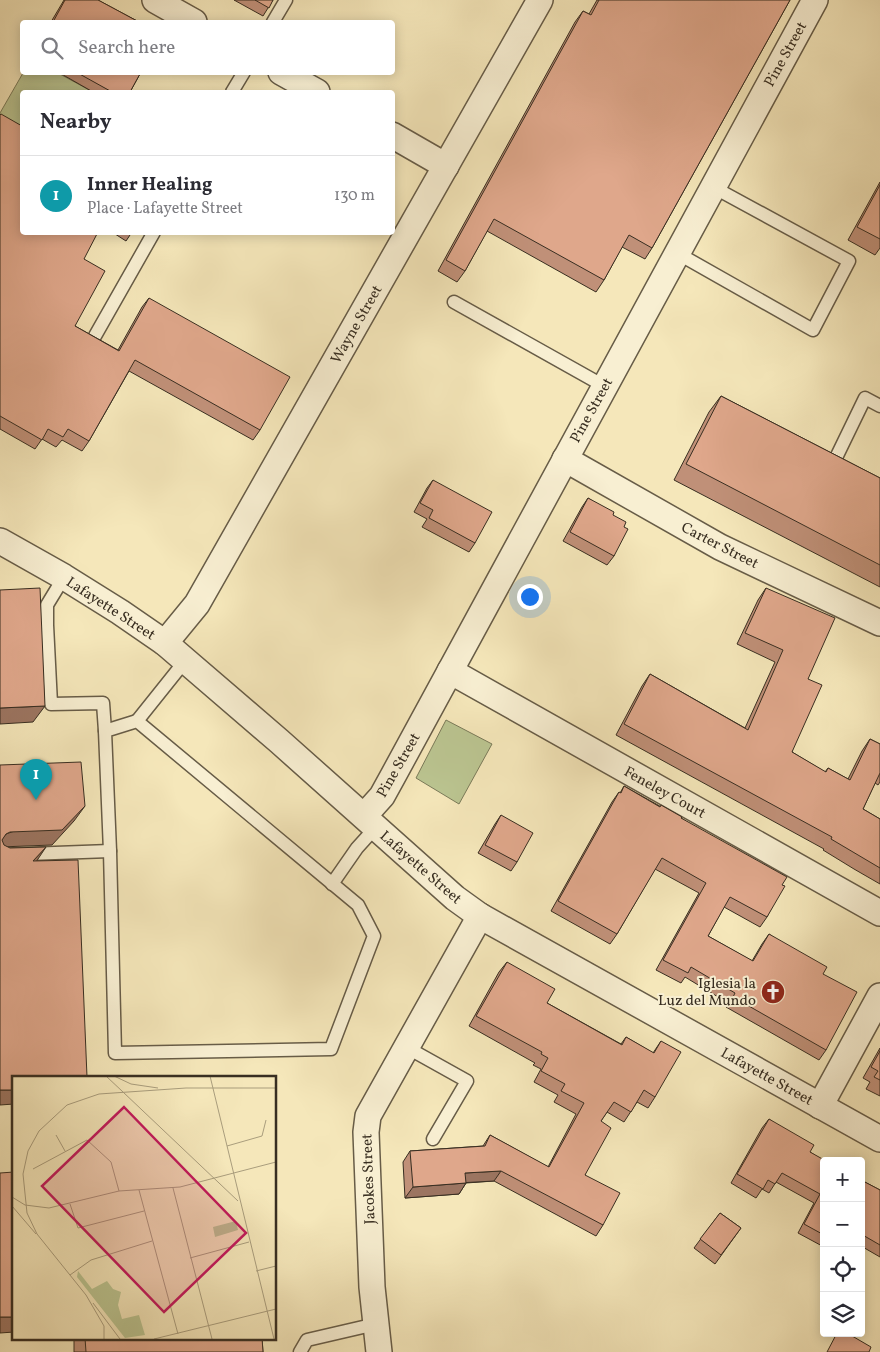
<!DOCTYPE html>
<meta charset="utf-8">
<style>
:root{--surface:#fff;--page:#f2f2f3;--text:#2b2b33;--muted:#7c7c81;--line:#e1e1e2;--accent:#2563eb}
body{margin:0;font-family:Vollkorn,serif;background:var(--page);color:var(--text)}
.controls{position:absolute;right:15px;bottom:15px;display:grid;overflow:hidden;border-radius:5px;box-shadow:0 2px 12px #0003}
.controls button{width:45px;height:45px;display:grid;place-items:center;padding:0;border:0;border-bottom:1px solid var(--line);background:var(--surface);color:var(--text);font:25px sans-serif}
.you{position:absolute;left:529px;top:596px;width:18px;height:18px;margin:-12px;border:4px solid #fff;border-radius:50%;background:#1a73e8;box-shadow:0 0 0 8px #1a73e833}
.badge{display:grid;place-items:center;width:32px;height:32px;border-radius:50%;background:var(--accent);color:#fff;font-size:16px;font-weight:700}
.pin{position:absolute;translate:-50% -41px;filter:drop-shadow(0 1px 2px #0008)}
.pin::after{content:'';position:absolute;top:26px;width:18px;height:15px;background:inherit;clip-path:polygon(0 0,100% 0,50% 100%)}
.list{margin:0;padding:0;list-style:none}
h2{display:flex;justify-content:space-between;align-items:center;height:65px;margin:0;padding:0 20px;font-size:21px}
h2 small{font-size:16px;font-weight:400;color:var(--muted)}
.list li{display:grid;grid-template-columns:32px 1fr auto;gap:15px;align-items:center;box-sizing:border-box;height:80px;padding:0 20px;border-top:1px solid var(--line)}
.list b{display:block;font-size:19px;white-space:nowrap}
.list p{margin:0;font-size:16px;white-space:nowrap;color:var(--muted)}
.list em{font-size:16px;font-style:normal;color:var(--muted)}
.icon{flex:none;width:28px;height:28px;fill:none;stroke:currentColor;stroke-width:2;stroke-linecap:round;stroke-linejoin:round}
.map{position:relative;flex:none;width:880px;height:1352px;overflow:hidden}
.search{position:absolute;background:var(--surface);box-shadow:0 2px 12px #0003;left:20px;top:20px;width:375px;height:55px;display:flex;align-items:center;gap:12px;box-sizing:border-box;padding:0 18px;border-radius:5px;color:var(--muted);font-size:19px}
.panel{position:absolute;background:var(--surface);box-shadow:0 2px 12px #0003;left:20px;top:90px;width:375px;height:145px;border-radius:5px}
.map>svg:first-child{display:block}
.green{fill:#bbc591;stroke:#7a7a59}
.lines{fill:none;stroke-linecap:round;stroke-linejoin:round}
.service-casing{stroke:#675c47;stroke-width:15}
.minor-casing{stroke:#675c47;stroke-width:28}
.service{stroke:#f8efd2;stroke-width:12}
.minor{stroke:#f8efd2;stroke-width:25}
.wall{fill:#c09078;stroke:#382e21}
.shaded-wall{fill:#9c7561;stroke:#382e21}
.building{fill:#dfa78b;stroke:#382e21}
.labels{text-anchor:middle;stroke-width:4;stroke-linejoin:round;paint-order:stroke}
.street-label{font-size:15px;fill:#382e21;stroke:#f8efd2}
.poi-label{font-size:15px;fill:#382e21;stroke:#f8efd2;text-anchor:end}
.inset-road{fill:none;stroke:#a99d7d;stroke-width:1}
.view{fill:#c2185b;fill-opacity:0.15;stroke:#c2185b;stroke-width:2.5}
.inset-edge{fill:none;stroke:#382e21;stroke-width:2.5}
</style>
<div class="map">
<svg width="880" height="1352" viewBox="0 0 880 1352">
<rect width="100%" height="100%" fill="#f5e7ba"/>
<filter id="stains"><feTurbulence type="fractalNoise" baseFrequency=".004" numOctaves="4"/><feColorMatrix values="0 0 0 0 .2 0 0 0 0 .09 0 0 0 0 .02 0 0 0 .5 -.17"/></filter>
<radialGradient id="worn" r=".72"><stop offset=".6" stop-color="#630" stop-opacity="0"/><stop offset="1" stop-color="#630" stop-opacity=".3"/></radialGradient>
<g class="green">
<polygon points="23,73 58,73 93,92 22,92 22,139 0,127 0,113"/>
<polygon points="446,720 492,744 459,804 416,778"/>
</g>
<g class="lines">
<g class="service-casing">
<g id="service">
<polyline points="273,22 286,0"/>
<polyline points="232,92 244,72"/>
<polyline points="677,253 813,330 849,261 713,187"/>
<polyline points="454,302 604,386"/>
<polyline points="95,336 154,232"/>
<polyline points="833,464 865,398 880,406"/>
<polyline points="64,577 47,605 47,625 51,704 103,703 105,731"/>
<polygon points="137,721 358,905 374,936 331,1049 115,1053 110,851 105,731"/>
<polyline points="137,721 185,661"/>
<polyline points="0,855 110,851"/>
<polyline points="332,884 357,848 376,827"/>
<polyline points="406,1047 467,1081 433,1139"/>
<polyline points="300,1352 307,1340 376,1324"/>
</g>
</g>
<g class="minor-casing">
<g id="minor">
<polyline points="155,0 194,22"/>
<polyline points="281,72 317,92"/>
<polyline points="392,135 446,166"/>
<polyline points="565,459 720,547 880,623"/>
<polyline points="0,541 64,577 120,612 165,643 279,741 455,898 480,916 880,1139"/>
<polyline points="165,643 197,604 540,0"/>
<polyline points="450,671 880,913"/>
<polyline points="364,816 382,796 393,776 815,0"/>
<polyline points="820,1106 880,996"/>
<polyline points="379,1352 372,1287 366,1132 368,1116 480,916"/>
</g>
</g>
<use href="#service" class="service"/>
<use href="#minor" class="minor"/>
</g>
<g class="wall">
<polygon points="64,0 98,0 139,22 51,22"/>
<polygon points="234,0 273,0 263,16"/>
<polygon points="597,0 790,0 652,248 645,259 622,247 604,280 596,292 487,231 465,271 457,282 438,271 575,22 583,11 589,14"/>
<polygon points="58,72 141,72 130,92 93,92"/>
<polygon points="0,115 84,259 75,326 118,350 142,307 149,298 260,430 253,440 129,371 89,441 82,451 62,440 56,447 42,439 35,449 0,429"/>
<polygon points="880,182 880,248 875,255 848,240"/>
<polygon points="112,232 132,232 126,241"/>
<polygon points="721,396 880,478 880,587 674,480 709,412"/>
<polygon points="433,480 475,543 469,552 422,527 427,519 414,512 427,488"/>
<polygon points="588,498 613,515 614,556 607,565 563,541 582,507"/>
<polygon points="766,588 808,679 792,752 825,772 828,768 848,779 862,751 870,739 880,744 880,782 878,785 875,783 863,809 880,819 880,884 854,869 823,850 824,849 616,735 642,686 650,674 745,728 775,662 737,644 758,600"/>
<polygon points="624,786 681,818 782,885 767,917 760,927 724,907 708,936 752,961 762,944 769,934 823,974 826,1050 819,1060 726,1007 728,1003 685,977 681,983 656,970 699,893 655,869 617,934 610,944 551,911 612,802 619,792 620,793"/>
<polygon points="501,815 517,862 511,871 478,853 495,824"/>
<polygon points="507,962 547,1003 621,1044 626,1037 653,1053 661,1041 655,1097 648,1108 637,1102 624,1122 607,1112 601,1121 585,1175 603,1225 596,1236 494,1181 466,1183 459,1194 405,1198 403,1162 410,1151 483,1146 490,1135 548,1167 576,1114 554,1102 558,1095 534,1082 541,1069 533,1065 535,1063 469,1026 499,972"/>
<polygon points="880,1048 880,1096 866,1089 870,1082 863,1078"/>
<polygon points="769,1119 810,1152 824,1161 824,1247 798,1233 814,1203 776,1182 769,1193 762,1189 756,1198 731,1183 762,1128"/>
<polygon points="861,1180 880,1190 880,1257 861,1246"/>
<polygon points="720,1213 741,1228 715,1264 694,1248"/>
<polygon points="74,1338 262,1338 263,1352 74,1352"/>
</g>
<g class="shaded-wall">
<polygon points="45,706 33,722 0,724 0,708"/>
<polygon points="85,806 74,821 52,845 0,847 0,842 6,834"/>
<polygon points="46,847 36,862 33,861"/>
<polygon points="0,1090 14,1090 14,1104 0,1105"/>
<polygon points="501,1171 494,1181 458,1183 465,1173"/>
<polygon points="466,1183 459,1194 405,1198 413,1187"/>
<polygon points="0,1317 14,1317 14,1332 0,1333"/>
</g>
<g class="building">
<polygon points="65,0 98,0 139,22 53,22"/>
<polygon points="255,0 273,0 269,8"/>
<polygon points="599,0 790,0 652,248 629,235 604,280 494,219 465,271 446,260 583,11 591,15"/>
<polygon points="76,72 141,72 130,92 112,92"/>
<polygon points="1,114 22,126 22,232 98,232 84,259 105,271 75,326 119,351 149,298 290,377 260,430 135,360 89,441 68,429 63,437 48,429 42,440 0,416 0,115"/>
<polygon points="880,185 880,239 857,227"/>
<polygon points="721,396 880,478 880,565 686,464"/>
<polygon points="433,480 492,512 475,543 429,518 433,510 420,503"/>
<polygon points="588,498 614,512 613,515 626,522 624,527 628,529 614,556 570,532"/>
<polygon points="40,588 45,706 0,708 0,590"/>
<polygon points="766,588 835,618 808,679 822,685 792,752 826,772 828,768 850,780 870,739 880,744 880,773 863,809 880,819 880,868 831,839 832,837 624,724 650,674 748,730 783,650 745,633"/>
<polygon points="81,762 85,806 62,830 10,832 6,834 2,840 4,845 10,848 46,847 33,861 78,860 87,1077 14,1077 14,1090 0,1090 0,765"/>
<polygon points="624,786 660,807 661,805 682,817 681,818 787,877 782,885 785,886 767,917 730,897 708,936 753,961 769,934 827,967 823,974 857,992 826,1050 733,997 735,993 691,967 688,973 663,960 706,883 662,858 617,934 558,901 619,792 621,793"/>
<polygon points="501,815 533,833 517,862 485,845"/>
<polygon points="507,962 555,989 547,1003 622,1045 626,1037 654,1053 661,1041 681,1052 655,1097 644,1090 631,1112 614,1102 601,1121 611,1128 585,1175 620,1193 603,1225 501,1171 465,1173 466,1183 413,1187 410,1151 485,1146 490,1135 549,1167 584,1103 561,1091 565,1084 541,1071 548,1058 541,1054 542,1052 476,1016"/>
<polygon points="880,1051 880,1080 874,1077 878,1071 871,1067"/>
<polygon points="769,1119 814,1145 810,1152 826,1161 824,1161 824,1235 804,1224 820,1194 782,1173 775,1184 768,1180 763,1189 737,1174"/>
<polygon points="14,1172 14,1317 0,1317 0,1173"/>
<polygon points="861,1180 880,1190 880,1245 861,1234"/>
<polygon points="720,1213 741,1228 721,1255 700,1239"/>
<polygon points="837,1333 847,1333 871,1347 869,1352 827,1352"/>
<polygon points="85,1338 262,1338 263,1352 86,1352"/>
</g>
<defs>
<g id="church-disc" transform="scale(1.25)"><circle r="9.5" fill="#8f2418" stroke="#f8efd2"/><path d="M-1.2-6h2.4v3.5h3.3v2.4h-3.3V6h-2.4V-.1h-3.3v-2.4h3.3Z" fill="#fff"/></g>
</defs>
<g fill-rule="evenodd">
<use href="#church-disc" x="773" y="992"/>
</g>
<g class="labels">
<g class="street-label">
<text transform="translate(785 54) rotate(-61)" y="5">Pine Street</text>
<text transform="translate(356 324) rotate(-60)" y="5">Wayne Street</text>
<text transform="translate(591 410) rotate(-61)" y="5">Pine Street</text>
<text transform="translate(720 545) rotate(27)" y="5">Carter Street</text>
<text transform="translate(111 608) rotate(33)" y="5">Lafayette Street</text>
<text transform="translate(398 765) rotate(-60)" y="5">Pine Street</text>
<text transform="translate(665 792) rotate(29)" y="5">Feneley Court</text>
<text transform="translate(421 867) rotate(41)" y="5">Lafayette Street</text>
<text transform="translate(767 1076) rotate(29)" y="5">Lafayette Street</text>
<text transform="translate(368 1179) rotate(-92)" y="5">Jacokes Street</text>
</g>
<g class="poi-label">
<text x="756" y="988">Iglesia la<tspan x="756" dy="17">Luz del Mundo</tspan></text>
</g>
</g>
<g transform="translate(12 1076)">
<rect width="264" height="264" fill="#f5e7ba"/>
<path d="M224,145L226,154L203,161L201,151ZM66,195L80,213L95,205L101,213L109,216L106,229L110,243L127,239L133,259L113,262L65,201Z" fill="#bbc591"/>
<path class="inset-road" d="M94,0L111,16M102,0L119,8L146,12M198,0L262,263M111,16L226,125M44,59L53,75M215,70L250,60L254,44M21,93L75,64L99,86L107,115M161,112L200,263M127,114L166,258M0,121L13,129M58,128L66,152L132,135M13,129L37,132L107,115L168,111L264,86M0,130L24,158M178,182L237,166M244,195L264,190M58,199L79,184L140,165M81,227L108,263M92,263V250L74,219L25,158L15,137L11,98L16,75L27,55L55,29L87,18L174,12H264M142,263L264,233"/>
<path class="view" d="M112,31L234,157L152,236L30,110Z"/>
<rect width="264" height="264" class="inset-edge"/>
</g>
<rect width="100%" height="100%" filter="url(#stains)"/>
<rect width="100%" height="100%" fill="url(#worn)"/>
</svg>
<div class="controls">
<button>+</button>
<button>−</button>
<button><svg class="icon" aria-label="locate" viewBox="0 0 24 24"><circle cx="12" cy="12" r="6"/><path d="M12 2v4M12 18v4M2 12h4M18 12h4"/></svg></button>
<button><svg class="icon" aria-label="layers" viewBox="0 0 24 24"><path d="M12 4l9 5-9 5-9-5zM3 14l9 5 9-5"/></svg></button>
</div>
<div class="you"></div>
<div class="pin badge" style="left:36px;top:800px;background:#0f9aa8">1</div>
<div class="search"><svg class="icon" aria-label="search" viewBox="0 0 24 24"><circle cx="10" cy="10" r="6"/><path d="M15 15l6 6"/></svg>Search here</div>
<section class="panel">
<h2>Nearby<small></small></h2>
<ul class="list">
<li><span class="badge" style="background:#0f9aa8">1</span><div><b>Inner Healing</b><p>Place · Lafayette Street</p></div><em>130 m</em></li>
</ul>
</section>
</div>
